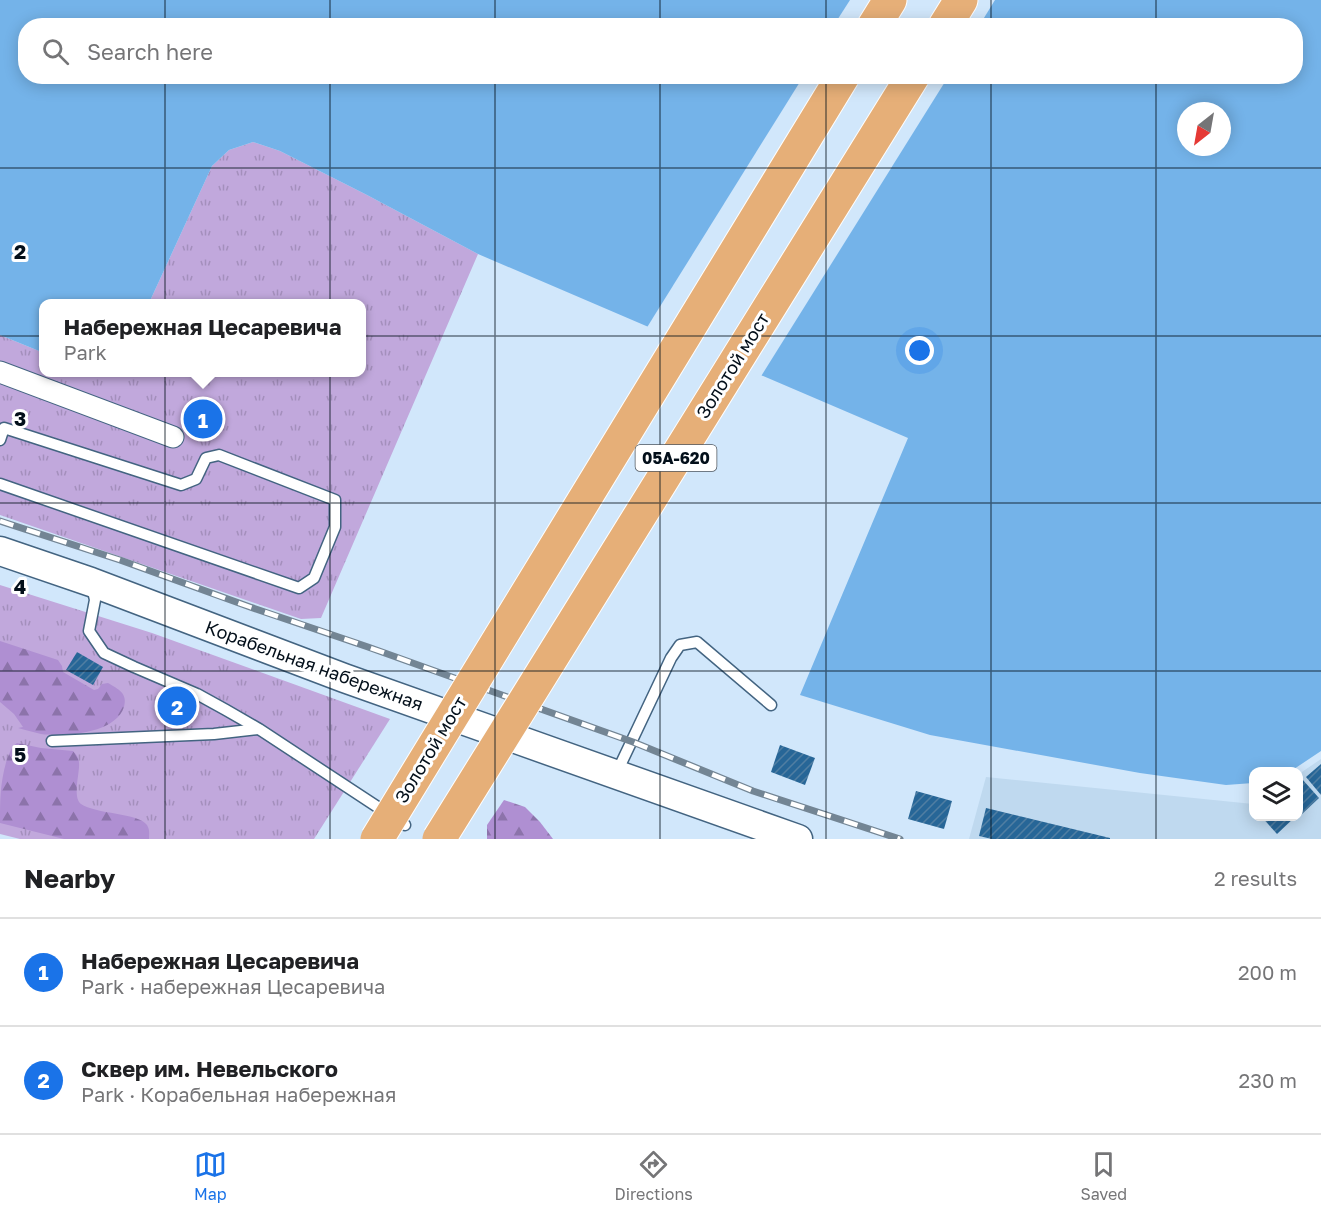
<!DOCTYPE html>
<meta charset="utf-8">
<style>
:root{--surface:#fff;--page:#f2f2f2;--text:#202124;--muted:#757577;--line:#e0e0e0;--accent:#1a73e8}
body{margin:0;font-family:"Golos Text",sans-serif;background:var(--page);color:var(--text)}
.controls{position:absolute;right:18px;bottom:18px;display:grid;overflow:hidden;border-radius:12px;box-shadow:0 3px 15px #0003}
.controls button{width:54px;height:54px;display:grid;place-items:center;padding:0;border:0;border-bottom:2px solid var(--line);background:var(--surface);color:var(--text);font:30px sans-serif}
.compass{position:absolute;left:1177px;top:102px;width:54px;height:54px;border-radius:50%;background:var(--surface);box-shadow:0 3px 15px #0003;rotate:211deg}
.you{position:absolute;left:920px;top:351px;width:21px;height:21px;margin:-15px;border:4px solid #fff;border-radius:50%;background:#1a73e8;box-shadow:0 0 0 9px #1a73e833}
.badge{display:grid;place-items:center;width:39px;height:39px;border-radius:50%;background:var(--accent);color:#fff;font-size:20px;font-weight:700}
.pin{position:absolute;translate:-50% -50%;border:3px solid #fff;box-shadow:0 2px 6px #0006}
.popup{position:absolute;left:39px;top:299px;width:327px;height:78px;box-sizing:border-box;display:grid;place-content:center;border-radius:12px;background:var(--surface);filter:drop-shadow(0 2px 4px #0005);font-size:20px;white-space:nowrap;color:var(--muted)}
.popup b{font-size:22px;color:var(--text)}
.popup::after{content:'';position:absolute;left:50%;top:100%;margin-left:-12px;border:12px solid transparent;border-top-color:var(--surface)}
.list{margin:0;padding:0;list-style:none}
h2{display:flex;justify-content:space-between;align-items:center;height:78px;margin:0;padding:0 24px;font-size:26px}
h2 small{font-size:20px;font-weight:400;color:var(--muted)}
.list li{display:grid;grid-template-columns:39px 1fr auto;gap:18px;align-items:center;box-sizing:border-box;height:108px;padding:0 24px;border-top:2px solid var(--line)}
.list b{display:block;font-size:22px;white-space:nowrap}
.list p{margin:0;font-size:20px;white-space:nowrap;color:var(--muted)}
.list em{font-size:20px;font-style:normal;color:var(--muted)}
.icon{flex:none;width:33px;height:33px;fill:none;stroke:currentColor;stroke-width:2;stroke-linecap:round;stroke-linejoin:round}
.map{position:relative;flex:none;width:1321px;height:839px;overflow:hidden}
.search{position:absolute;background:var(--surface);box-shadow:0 3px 15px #0003;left:18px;right:18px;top:18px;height:66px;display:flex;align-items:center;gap:15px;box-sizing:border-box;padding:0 21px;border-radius:24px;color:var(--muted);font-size:22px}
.sheet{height:294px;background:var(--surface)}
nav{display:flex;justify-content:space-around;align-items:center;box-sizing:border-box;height:84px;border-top:2px solid var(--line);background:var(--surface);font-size:16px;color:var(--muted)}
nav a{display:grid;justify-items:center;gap:3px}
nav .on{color:var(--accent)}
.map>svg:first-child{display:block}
.built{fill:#bfd9ef}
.grass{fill:url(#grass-tufts)}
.forest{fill:url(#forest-firs)}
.water{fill:#74b3e9;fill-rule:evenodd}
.pier{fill:#d1e7fb}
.building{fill:url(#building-hatch)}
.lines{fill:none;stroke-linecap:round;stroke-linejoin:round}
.lane-casing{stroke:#436481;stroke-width:13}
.street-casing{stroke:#436481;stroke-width:23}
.secondary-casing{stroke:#436481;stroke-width:31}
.highway-casing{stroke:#fff;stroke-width:35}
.lane{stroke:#fff;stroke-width:10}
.street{stroke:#fff;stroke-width:21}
.secondary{stroke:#fff;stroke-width:28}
.highway{stroke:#e6af78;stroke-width:33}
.rail-casing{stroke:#738594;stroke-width:7}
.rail{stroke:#fff;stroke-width:4.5;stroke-dasharray:14;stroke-linecap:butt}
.highway-bridge-casing{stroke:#fff;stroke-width:35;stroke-linecap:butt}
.highway-bridge{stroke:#e6af78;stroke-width:33}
.grid{fill:none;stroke:#030f1a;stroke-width:1.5;stroke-opacity:0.55}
.labels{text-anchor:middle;stroke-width:6;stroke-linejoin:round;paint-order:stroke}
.shield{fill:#fff;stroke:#4f575f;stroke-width:1.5}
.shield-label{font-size:16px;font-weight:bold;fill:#030f1a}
.street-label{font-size:18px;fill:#030f1a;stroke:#fff}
.grid-label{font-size:20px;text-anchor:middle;font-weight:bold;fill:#030f1a;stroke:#fff;stroke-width:6;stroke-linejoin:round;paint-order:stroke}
</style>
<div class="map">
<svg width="1321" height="839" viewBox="0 0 1321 839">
<defs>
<pattern id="grass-tufts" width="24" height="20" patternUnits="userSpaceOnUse" patternTransform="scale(1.5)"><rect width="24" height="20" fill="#c1a8dc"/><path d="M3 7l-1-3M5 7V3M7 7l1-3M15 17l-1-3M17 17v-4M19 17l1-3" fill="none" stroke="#a48fbc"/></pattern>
<pattern id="forest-firs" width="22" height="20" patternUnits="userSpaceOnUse" patternTransform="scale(1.5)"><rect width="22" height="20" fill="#af8fd2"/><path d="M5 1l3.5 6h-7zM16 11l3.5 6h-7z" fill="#8c73aa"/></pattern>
<pattern id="building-hatch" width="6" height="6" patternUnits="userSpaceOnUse" patternTransform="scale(1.5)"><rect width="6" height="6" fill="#276697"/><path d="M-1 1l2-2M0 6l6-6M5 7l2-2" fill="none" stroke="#517ea2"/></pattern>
</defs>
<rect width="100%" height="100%" fill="#d1e7fb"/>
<polygon class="built" points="1321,759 1321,839 969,839 986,777 1253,804 1254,816 1298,816 1299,774"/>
<g class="grass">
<polygon points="253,142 280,151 367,195 478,254 321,618 301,619 0,515 0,335 44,353 44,372 362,372 362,304 149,303 212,166 229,150"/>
<polygon points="0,585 152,633 390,719 314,839 20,839 0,834"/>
</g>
<g class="forest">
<path d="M0,641L58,660L62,666L63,672L94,690L98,689L102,684L108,683C118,689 128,693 124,707C115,734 64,737 41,734C33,732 25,730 18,728L23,727L14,714L0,702Z"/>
<path d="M17,743L41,748L73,751C76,754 79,758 79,763C80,773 72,797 81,804C95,814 139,813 147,825C150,830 149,834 149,839H64L0,823C0,799 0,783 7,759C10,753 11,747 17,743Z"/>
<polygon points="504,800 525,807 540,822 553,839 487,839 487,825"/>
</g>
<path class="water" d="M0,0H1321V751L1291,771L1254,772L1253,783L1226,785L1140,773L930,735L800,695L908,438L478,254L367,195L280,151L253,142L229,150L212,166L149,303L44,304V353L0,335ZM26,26H1296V76H26ZM1186,111H1222V147H1186Z"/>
<g class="pier">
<polygon points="850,0 995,0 979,26 834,25"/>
<polygon points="803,77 948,77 760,378 646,329"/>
</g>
<g class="building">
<polygon points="77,652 103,667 93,685 66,670"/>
<polygon points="780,745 815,758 805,785 771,772"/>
<polygon points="1321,764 1321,795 1306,777"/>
<polygon points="1302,779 1319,798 1301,815 1298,812 1298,781"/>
<polygon points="916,791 952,801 944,829 908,819"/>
<polygon points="986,808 1110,838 1110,839 992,839 979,836"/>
<polygon points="1261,816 1296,816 1277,834"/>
</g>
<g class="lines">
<g class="lane-casing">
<g id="lane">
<polyline points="0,440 4,428 181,485 196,479 206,458 219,455 335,500 335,527 314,578 299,588 0,484"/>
<polyline points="92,586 95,600 89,631 104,653 134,667 197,694 226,710 259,729 405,825"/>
<polyline points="52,741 214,734 258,729"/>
<polyline points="617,772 671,658 680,645 697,642 771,705"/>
</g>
</g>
<g class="street-casing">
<polyline id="street" points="0,372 173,437"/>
</g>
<g class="secondary-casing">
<polyline id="secondary" points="0,551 91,582 344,678 798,839"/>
</g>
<g class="highway-casing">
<g id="highway">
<polyline points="874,26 890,0"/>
<polyline points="945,26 961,0"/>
</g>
</g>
<use href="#lane" class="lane"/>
<use href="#street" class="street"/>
<use href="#secondary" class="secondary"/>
<use href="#highway" class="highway"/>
<g class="rail-casing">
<polyline id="rail" points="0,521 120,560 250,607 368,647 633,742 753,791 900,839"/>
</g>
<use href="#rail" class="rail"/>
<g class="highway-bridge-casing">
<g id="highway-bridge">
<polyline points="377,839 843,76"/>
<polyline points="439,839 913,76"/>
</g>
</g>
<use href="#highway-bridge" class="highway-bridge"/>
</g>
<path class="grid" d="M165,0V26M330,0V26M495,0V26M660,0V26M826,0V26M991,0V26M1156,0V26M165,76V839M330,76V839M495,76V839M660,76V839M826,76V839M991,76V839M1156,76V839M0,168H1321M0,336H1321M0,503H1321M0,671H1321"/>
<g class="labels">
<rect class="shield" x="635.5" y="445" width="81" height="26" rx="4.5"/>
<g class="shield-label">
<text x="676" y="464">05А-620</text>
</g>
<g class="street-label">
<text transform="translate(733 366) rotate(-58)" y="6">Золотой мост</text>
<text transform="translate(314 666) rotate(20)" y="6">Корабельная набережная</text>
<text transform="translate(431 750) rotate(-59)" y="6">Золотой мост</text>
</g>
</g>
<g class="grid-label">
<text x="20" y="259">2</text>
<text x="20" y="426">3</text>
<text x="20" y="594">4</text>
<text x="20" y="762">5</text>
</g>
</svg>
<div class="controls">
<button><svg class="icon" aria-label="layers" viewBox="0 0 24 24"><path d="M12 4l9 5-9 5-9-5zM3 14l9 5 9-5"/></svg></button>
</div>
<svg class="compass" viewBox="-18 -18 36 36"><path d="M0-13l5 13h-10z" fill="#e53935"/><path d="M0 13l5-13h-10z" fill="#757577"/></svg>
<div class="you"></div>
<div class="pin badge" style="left:203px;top:419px">1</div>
<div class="popup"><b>Набережная Цесаревича</b>Park</div>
<div class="pin badge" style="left:177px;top:706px">2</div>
<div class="search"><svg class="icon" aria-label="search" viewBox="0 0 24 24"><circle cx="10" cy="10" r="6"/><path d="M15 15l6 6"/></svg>Search here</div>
</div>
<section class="sheet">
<h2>Nearby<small>2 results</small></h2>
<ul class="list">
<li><span class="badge">1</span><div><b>Набережная Цесаревича</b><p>Park · набережная Цесаревича</p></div><em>200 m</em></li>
<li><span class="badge">2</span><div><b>Сквер им. Невельского</b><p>Park · Корабельная набережная</p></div><em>230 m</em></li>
</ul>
</section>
<nav>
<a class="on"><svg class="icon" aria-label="map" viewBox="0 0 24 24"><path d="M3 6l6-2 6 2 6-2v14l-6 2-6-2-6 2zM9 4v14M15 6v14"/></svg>Map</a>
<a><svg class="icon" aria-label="directions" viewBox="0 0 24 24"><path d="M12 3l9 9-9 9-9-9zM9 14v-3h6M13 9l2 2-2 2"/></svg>Directions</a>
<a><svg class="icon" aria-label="saved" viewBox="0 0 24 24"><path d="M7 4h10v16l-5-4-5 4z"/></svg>Saved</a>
</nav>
